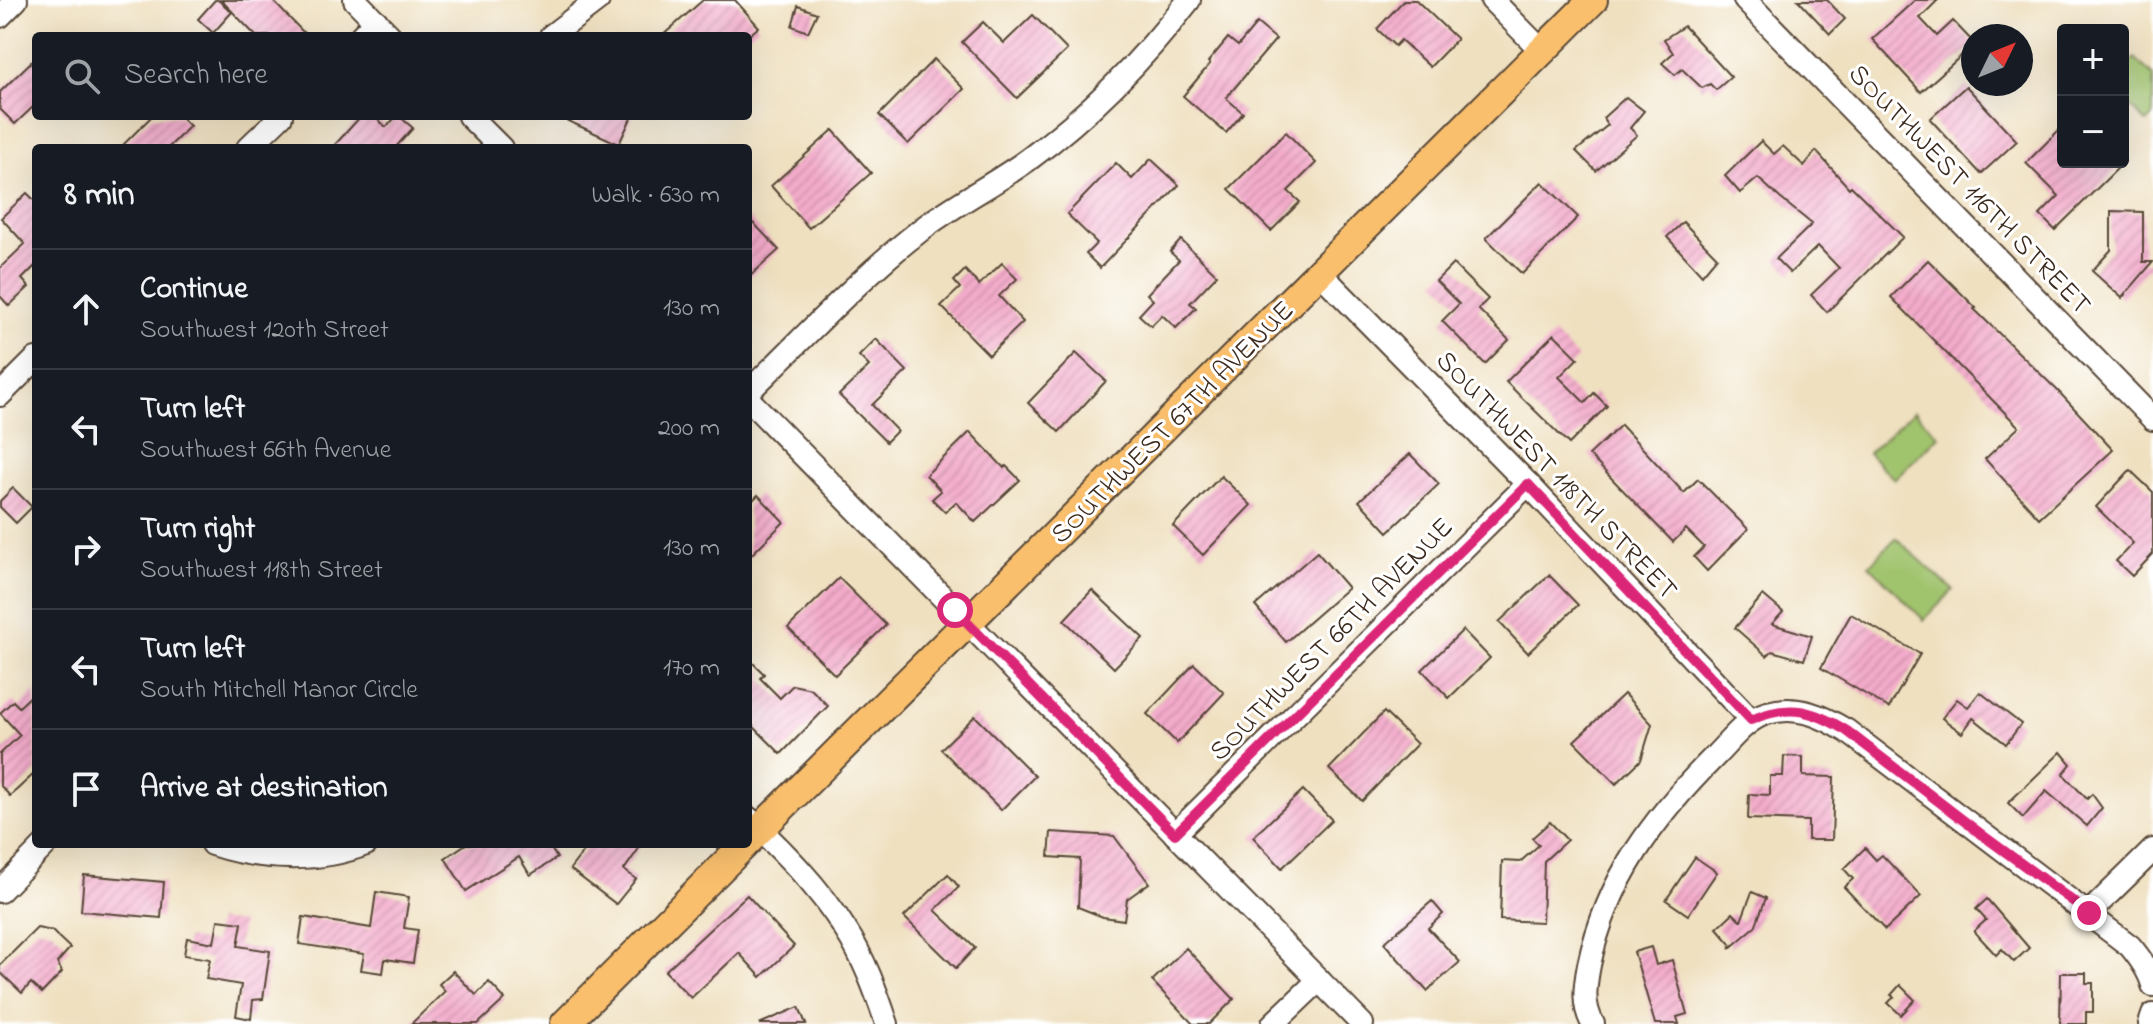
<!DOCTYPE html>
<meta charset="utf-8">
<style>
:root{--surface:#171b24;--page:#20242c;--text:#f1f3f6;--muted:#9ea1a6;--line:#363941}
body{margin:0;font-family:"Indie Flower",sans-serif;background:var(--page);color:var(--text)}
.controls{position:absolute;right:24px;top:24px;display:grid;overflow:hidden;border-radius:8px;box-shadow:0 8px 32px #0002}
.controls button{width:72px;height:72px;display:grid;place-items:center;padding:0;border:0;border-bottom:2px solid var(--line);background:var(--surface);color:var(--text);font:40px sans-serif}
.compass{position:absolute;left:1961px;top:24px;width:72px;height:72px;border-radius:50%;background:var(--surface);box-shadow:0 8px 32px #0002;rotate:47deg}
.stop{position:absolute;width:24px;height:24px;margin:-18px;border:6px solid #db2777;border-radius:50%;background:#fff}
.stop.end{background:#db2777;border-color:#fff;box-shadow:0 2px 8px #0008}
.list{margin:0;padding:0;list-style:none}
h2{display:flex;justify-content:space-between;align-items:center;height:104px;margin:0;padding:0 32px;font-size:34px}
h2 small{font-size:26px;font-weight:400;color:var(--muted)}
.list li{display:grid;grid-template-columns:52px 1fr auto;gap:24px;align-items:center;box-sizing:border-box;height:120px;padding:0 32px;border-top:2px solid var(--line)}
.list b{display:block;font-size:30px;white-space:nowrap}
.list p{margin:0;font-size:26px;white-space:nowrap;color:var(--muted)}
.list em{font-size:26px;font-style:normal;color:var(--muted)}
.icon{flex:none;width:44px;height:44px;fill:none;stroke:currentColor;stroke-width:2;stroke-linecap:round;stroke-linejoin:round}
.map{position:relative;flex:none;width:2153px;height:1024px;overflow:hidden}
.search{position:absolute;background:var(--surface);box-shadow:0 8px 32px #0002;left:32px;top:32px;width:720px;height:88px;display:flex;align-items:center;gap:20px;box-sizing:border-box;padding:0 28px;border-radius:8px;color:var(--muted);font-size:30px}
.panel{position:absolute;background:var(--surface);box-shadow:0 8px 32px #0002;left:32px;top:144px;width:720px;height:704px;border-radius:8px}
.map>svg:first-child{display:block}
.green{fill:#a0c36d;stroke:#6e7646;stroke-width:2}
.building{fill:url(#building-hatch)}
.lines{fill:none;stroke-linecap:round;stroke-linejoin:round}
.minor-casing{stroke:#564536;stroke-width:26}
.major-casing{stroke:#564536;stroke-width:32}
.minor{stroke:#fff;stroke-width:22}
.major{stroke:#f9bf6d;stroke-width:28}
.route{stroke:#db2777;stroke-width:10}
.labels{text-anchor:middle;stroke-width:6;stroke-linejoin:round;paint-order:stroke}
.street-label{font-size:28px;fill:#3b2a1e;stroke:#fff}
</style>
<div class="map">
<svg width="2153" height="1024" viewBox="0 0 2153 1024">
<defs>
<pattern id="building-hatch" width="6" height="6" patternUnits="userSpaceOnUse" patternTransform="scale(2)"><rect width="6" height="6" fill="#f3abca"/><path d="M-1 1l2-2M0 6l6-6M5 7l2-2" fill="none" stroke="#d193ad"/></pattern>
</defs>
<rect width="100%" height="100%" fill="#fff"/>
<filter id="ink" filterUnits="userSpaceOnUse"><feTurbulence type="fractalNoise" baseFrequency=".0125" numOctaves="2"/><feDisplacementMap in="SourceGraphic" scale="16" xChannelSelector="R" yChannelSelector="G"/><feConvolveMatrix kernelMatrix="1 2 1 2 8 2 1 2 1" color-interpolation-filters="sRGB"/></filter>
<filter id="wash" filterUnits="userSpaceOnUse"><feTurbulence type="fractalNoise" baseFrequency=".006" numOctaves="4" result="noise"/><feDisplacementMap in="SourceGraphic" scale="32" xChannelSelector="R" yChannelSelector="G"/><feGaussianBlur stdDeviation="1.8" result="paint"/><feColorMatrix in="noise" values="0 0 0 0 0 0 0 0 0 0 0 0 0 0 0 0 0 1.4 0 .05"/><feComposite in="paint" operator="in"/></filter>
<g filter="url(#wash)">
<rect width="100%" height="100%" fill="#efe0c0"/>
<g class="green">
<polygon points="2135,58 2153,76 2153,117 2147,123 2123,99 2123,69"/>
<polygon points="1914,411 1939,436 1894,479 1868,453"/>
<polygon points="1896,538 1953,590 1924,620 1869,565"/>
</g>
<g id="blocks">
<g class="building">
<polygon points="215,0 218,0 232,12 213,33 198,19"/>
<polygon points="221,0 272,0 307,36 256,36"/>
<polygon points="703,0 735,0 759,27 748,36 662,36"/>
<polygon points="1404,0 1416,0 1457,39 1430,67 1401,40 1395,46 1377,29"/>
<polygon points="1798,0 1827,0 1845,19 1830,34"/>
<polygon points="1915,0 1938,0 1920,18 1937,36 1953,21 1973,42 1973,45 1921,92 1872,39"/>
<polygon points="798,6 817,13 808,32 792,26"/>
<polygon points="1033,15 1067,50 1017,98 962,42 983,22 1004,43"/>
<polygon points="1257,23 1276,39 1226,98 1243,113 1226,133 1183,96 1210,64 1208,62 1228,38 1238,46"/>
<polygon points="1684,26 1731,77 1716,90 1710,84 1702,88 1682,69 1675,75 1662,63 1673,53 1664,39"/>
<polygon points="36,57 36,104 15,124 0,109 0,92"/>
<polygon points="934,59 964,89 908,144 879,115"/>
<polygon points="1966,86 2017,141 1981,174 1930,119"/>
<polygon points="1626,97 1644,111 1630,128 1637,135 1596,171 1576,151 1608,125 1603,118"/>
<polygon points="152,116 180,116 190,126 168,148 120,148"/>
<polygon points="361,116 374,116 386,127 397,116 399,116 413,128 395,148 332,148"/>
<polygon points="557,116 632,116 619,144"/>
<polygon points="2063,126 2063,162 2124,162 2055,230 2040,215 2059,196 2026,163"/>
<polygon points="833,130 871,173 809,228 771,186"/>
<polygon points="1286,132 1316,163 1288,191 1300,202 1271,231 1229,189"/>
<polygon points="1761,141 1774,154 1783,146 1804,166 1816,151 1849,188 1851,186 1903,237 1827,312 1811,295 1839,268 1818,246 1790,273 1776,259 1812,224 1780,198 1758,178 1740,193 1725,176"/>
<polygon points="1151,159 1179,185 1100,268 1086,254 1097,243 1067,214 1116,163 1132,179"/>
<polygon points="1542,182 1578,217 1522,274 1486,238"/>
<polygon points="27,193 36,202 36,265 22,279 29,287 9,306 0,296 0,268 25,244 1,218"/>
<polygon points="2111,211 2143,212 2143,262 2153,262 2122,298 2092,271 2111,250"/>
<polygon points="748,217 779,250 748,278"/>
<polygon points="1683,222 1717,257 1702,275 1667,237"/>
<polygon points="1181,240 1217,275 1190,303 1196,308 1176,328 1162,315 1151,326 1139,315 1153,300 1147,294 1179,260 1170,252"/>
<polygon points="1928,260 1976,308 1974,309 2058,391 2113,450 2039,518 1985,459 2019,427 1891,297"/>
<polygon points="1002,263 1017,279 999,296 1023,322 989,355 941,306 960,288 954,281 965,270 979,285"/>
<polygon points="1453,264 1488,299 1478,309 1509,340 1485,364 1442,321 1459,304 1436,281"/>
<polygon points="1554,334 1578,358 1559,377 1585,403 1594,393 1607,406 1569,444 1506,382"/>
<polygon points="876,339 907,371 872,405 897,431 886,442 839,395 869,366 859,356"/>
<polygon points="1076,353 1106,381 1059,432 1028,403"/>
<polygon points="1621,425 1684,493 1698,479 1748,529 1707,571 1694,557 1704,547 1686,529 1673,542 1589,455"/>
<polygon points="970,432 1004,468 1006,466 1020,480 975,522 956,502 945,512 932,499 941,491 926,475"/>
<polygon points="1410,454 1439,484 1388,532 1359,501"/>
<polygon points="2130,470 2153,492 2153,554 2132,576 2116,561 2133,543 2096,507"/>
<polygon points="1221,476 1251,505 1203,555 1173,526"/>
<polygon points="13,488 32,507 16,523 0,507 0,501"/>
<polygon points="758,495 784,522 748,558 748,505"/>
<polygon points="1317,552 1348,588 1286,642 1255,606"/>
<polygon points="1549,575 1578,605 1528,653 1499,622"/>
<polygon points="839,578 886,625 835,675 788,628"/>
<polygon points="1092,590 1143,638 1114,668 1064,620"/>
<polygon points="1763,595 1783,612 1772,624 1812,636 1804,660 1772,651 1767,656 1735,628"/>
<polygon points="1851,614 1920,654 1889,708 1821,668"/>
<polygon points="1463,630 1490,658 1449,698 1422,670"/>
<polygon points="748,658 764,674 760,678 780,698 793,685 811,689 828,706 781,754 748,721"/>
<polygon points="1194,664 1224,693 1177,743 1147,714"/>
<polygon points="36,691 36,772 10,796 0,785 0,754 20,735 0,713 13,701 19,707"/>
<polygon points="1980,692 2021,724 2006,744 1973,718 1962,733 1942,718 1957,699 1968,707"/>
<polygon points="1624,694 1652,724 1641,760 1616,784 1574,741"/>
<polygon points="1384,712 1417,744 1362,801 1329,769"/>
<polygon points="975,716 1035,776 1001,810 941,749"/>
<polygon points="2061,752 2071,764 2063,774 2087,799 2092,794 2102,808 2087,826 2046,791 2023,818 2008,803"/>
<polygon points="1784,756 1803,757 1803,776 1834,777 1832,840 1808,840 1808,821 1748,819 1749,794 1770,795 1770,776 1783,776"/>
<polygon points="1303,790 1332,820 1282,868 1253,837"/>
<polygon points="1550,822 1567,840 1544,861 1542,922 1500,920 1502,861 1520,862 1539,845 1532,838"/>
<polygon points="1051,832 1114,836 1149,883 1127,899 1124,920 1103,917 1078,907 1080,859 1049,857"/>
<polygon points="466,844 548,844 557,858 530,875 519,857 466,891 445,858"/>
<polygon points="589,844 642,844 624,870 636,879 616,904 570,869"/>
<polygon points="1865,848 1876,860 1882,855 1921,896 1885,930 1844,887 1853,879 1844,869"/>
<polygon points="1695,857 1717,872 1688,915 1666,900"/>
<polygon points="948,874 959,887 935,910 975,948 956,968 904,917"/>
<polygon points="84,875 164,882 161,918 81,911"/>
<polygon points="376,892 409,897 404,928 418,930 413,963 385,959 383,973 361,970 364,954 299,944 303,917 371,928"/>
<polygon points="1752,892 1766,898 1755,927 1729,949 1731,944 1717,928 1733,913 1741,921"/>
<polygon points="747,895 794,946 761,977 739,953 691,998 665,971"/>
<polygon points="1987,899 2029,948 2014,962 2002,949 1996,955 1974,931 1986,920 1976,909"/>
<polygon points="1432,901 1443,914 1428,928 1460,962 1427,991 1384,943"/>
<polygon points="218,920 242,923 238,946 270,951 263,999 253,1000 251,1019 236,1016 241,985 206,979 210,959 184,955 187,938 214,943"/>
<polygon points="37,928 52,931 70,948 57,963 62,972 42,993 31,983 22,993 0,972 0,965"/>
<polygon points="1651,947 1656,965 1672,960 1687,1014 1677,1017 1679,1024 1655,1024 1634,952"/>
<polygon points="1186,948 1234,999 1209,1024 1193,1024 1152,981"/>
<polygon points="453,971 476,995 489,982 505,999 478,1024 411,1024 445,991 439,984"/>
<polygon points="2061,973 2086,973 2086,983 2093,983 2093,1012 2086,1012 2086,1024 2060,1024"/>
<polygon points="1900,985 1915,1000 1901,1015 1888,1003 1894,997 1891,995"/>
<polygon points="799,1007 806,1024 759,1024"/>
</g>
</g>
</g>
<g filter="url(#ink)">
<use href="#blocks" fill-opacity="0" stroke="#564536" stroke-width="2"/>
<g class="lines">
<g class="minor-casing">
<g id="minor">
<polyline points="355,0 390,36"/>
<polyline points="1492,0 1542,51"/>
<polyline points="1745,0 2153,419"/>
<polyline points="0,16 16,0"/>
<polyline points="361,36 376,21"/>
<polyline points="551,36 598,0"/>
<polyline points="469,116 501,148"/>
<polyline points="248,148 281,116"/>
<polyline points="1320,273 1528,484 1751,720"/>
<path d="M748,392C805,337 859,278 922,229C956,203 995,184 1029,159C1090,114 1143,60 1189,0"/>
<polyline points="0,395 36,359"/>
<polyline points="748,399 1362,1024"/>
<path d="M748,818C783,851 819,887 845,929C864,958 876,991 887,1024"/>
<polyline points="1175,834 1528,484"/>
<path d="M212,844C260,860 318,863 366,844"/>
<polyline points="0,891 46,844"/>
<polyline points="2089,913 2153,850"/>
<polyline points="1273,1024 1319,980"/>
<path d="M1593,1024C1582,1005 1585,986 1589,965C1607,879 1655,816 1716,755C1731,740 1746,719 1767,713C1797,704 1822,716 1847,731L2130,946C2140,958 2149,970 2153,985"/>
<polyline points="2150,1024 2153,1015"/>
</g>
</g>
<g class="major-casing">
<g id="major">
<polyline points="748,841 1593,0"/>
<polyline points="565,1024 745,844"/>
</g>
</g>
<use href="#minor" class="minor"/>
<use href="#major" class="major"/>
</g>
</g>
<g class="lines" filter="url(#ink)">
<path class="route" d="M955,610L1175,834L1528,484L1751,720C1790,703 1813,710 1847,731L1985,837L2089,913"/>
</g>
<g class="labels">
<g class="street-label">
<text transform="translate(1971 188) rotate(46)" y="10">SOUTHWEST 116TH STREET</text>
<text transform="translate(1171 421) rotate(-45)" y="10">SOUTHWEST 67TH AVENUE</text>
<text transform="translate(1558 474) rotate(46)" y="10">SOUTHWEST 118TH STREET</text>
<text transform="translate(1330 638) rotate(-45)" y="10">SOUTHWEST 66TH AVENUE</text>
</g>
</g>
</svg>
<div class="controls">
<button>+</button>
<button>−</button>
</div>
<svg class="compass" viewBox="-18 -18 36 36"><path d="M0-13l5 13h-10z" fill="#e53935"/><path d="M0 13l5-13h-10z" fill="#9ea1a6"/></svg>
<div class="stop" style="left:955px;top:610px"></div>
<div class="stop end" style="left:2089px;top:913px"></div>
<div class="search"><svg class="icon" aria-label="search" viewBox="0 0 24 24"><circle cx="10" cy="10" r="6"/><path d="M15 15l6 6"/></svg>Search here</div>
<section class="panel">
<h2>8 min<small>Walk · 630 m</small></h2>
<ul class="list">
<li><svg class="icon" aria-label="ahead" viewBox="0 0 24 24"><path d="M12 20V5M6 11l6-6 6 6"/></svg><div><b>Continue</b><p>Southwest 120th Street</p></div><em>130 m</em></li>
<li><svg class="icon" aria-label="left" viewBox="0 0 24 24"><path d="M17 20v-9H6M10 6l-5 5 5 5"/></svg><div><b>Turn left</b><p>Southwest 66th Avenue</p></div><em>200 m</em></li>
<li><svg class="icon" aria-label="right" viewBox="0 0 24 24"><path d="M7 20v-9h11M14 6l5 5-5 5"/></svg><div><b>Turn right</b><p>Southwest 118th Street</p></div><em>130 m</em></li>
<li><svg class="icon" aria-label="left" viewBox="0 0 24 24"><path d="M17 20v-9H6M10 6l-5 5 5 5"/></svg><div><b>Turn left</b><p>South Mitchell Manor Circle</p></div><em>170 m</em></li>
<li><svg class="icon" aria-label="arrive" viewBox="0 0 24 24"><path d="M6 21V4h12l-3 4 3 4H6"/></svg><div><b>Arrive at destination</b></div></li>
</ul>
</section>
</div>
